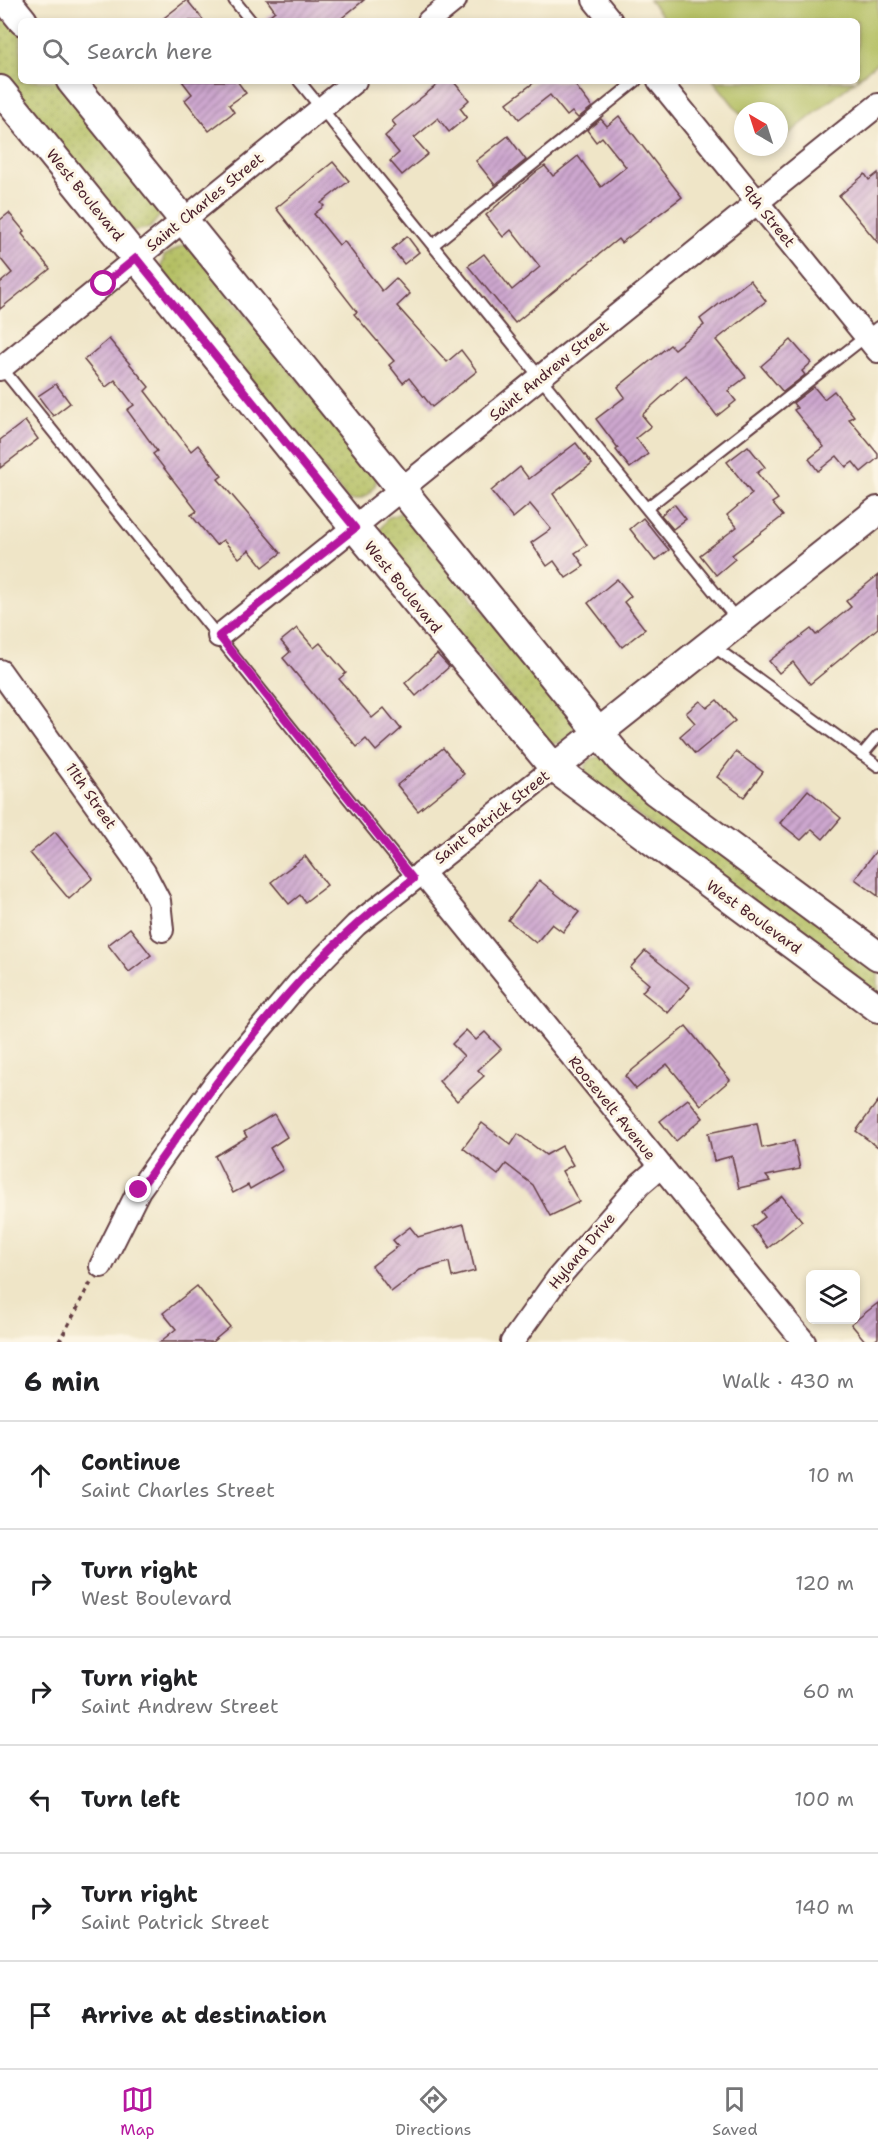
<!DOCTYPE html>
<meta charset="utf-8">
<style>
:root{--surface:#fff;--page:#f6f6f6;--text:#202124;--muted:#757577;--line:#e0e0e0;--accent:#b5179e}
body{margin:0;font-family:"Shantell Sans",sans-serif;background:var(--page);color:var(--text)}
.controls{position:absolute;right:18px;bottom:18px;display:grid;overflow:hidden;border-radius:9px;box-shadow:0 3px 9px #0003}
.controls button{width:54px;height:54px;display:grid;place-items:center;padding:0;border:0;border-bottom:2px solid var(--line);background:var(--surface);color:var(--text);font:30px sans-serif}
.compass{position:absolute;left:734px;top:102px;width:54px;height:54px;border-radius:50%;background:var(--surface);box-shadow:0 3px 9px #0003;rotate:321deg}
.stop{position:absolute;width:18px;height:18px;margin:-14px;border:4px solid #b5179e;border-radius:50%;background:#fff}
.stop.end{background:#b5179e;border-color:#fff;box-shadow:0 2px 6px #0008}
.list{margin:0;padding:0;list-style:none}
h2{display:flex;justify-content:space-between;align-items:center;height:78px;margin:0;padding:0 24px;font-size:26px}
h2 small{font-size:20px;font-weight:400;color:var(--muted)}
.list li{display:grid;grid-template-columns:39px 1fr auto;gap:18px;align-items:center;box-sizing:border-box;height:108px;padding:0 24px;border-top:2px solid var(--line)}
.list b{display:block;font-size:22px;white-space:nowrap}
.list p{margin:0;font-size:20px;white-space:nowrap;color:var(--muted)}
.list em{font-size:20px;font-style:normal;color:var(--muted)}
.icon{flex:none;width:33px;height:33px;fill:none;stroke:currentColor;stroke-width:2;stroke-linecap:round;stroke-linejoin:round}
.map{position:relative;flex:none;width:878px;height:1342px;overflow:hidden}
.search{position:absolute;background:var(--surface);box-shadow:0 3px 9px #0003;left:18px;right:18px;top:18px;height:66px;display:flex;align-items:center;gap:15px;box-sizing:border-box;padding:0 21px;border-radius:9px;color:var(--muted);font-size:22px}
.sheet{height:726px;background:var(--surface)}
nav{display:flex;justify-content:space-around;align-items:center;box-sizing:border-box;height:84px;border-top:2px solid var(--line);background:var(--surface);font-size:16px;color:var(--muted)}
nav a{display:grid;justify-items:center;gap:3px}
nav .on{color:var(--accent)}
.map>svg:first-child{display:block}
.grass{fill:url(#grass-dots);stroke:#7e6e46;stroke-width:1.5}
.park{fill:#b2be60;stroke:#7e6e46;stroke-width:1.5}
.building{fill:url(#building-hatch)}
.lines{fill:none;stroke-linecap:round;stroke-linejoin:round}
.service-casing{stroke:#633d42;stroke-width:14}
.minor-casing{stroke:#633d42;stroke-width:26}
.tertiary-casing{stroke:#633d42;stroke-width:32}
.path{stroke:#633d42;stroke-width:4;stroke-dasharray:4.5 4.5;stroke-linecap:butt}
.service{stroke:#fff;stroke-width:10}
.minor{stroke:#fff;stroke-width:22}
.tertiary{stroke:#fff;stroke-width:28}
.route{stroke:#b5179e;stroke-width:8}
.labels{text-anchor:middle;stroke-width:6;stroke-linejoin:round;paint-order:stroke}
.street-label{font-size:15px;fill:#4a1f2b;stroke:#fcf5e5}
</style>
<div class="map">
<svg width="878" height="1342" viewBox="0 0 878 1342">
<defs>
<pattern id="grass-dots" width="8" height="8" patternUnits="userSpaceOnUse" patternTransform="scale(1.5)"><rect width="8" height="8" fill="#b2be60"/><path d="M2 2h.1M6 6h.1" fill="none" stroke="#939a4f" stroke-width="1.8" stroke-linecap="round"/></pattern>
<pattern id="building-hatch" width="6" height="6" patternUnits="userSpaceOnUse" patternTransform="scale(1.5)"><rect width="6" height="6" fill="#cda7cf"/><path d="M-1 1l2-2M0 6l6-6M5 7l2-2" fill="none" stroke="#a887a8"/></pattern>
</defs>
<rect width="100%" height="100%" fill="#fcf5e5"/>
<filter id="ink" filterUnits="userSpaceOnUse"><feTurbulence type="fractalNoise" baseFrequency=".0167" numOctaves="2"/><feDisplacementMap in="SourceGraphic" scale="12" xChannelSelector="R" yChannelSelector="G"/><feConvolveMatrix kernelMatrix="1 2 1 2 8 2 1 2 1" color-interpolation-filters="sRGB"/></filter>
<filter id="wash" filterUnits="userSpaceOnUse"><feTurbulence type="fractalNoise" baseFrequency=".008" numOctaves="4" result="noise"/><feDisplacementMap in="SourceGraphic" scale="24" xChannelSelector="R" yChannelSelector="G"/><feGaussianBlur stdDeviation="1.35" result="paint"/><feColorMatrix in="noise" values="0 0 0 0 0 0 0 0 0 0 0 0 0 0 0 0 0 1.4 0 .05"/><feComposite in="paint" operator="in"/></filter>
<g filter="url(#wash)">
<rect width="100%" height="100%" fill="#efe5c7"/>
<g class="grass">
<polygon points="0,6 21,32 21,81 60,81 161,214 150,228 132,231 0,72"/>
<path d="M183,245H188L377,477C376,493 363,501 348,500L161,268L164,256Z"/>
<path d="M403,512L576,725C572,738 563,744 549,744L378,534L387,518Z"/>
<path d="M603,757L878,965V994L586,776C583,763 591,756 603,757Z"/>
</g>
<g class="park">
<polygon points="649,0 878,0 878,62 857,79 857,21 666,21"/>
<polygon points="714,81 855,81 779,142 779,111 743,111 743,117"/>
</g>
<g id="blocks">
<g class="building">
<polygon points="187,0 204,21 160,21"/>
<polygon points="267,0 364,0 338,21 262,21 275,11"/>
<polygon points="182,81 237,81 246,93 229,105 234,112 209,131 185,100 192,94"/>
<polygon points="442,81 453,81 469,100 460,108 467,117 449,132 438,118 414,138 428,154 402,175 390,161 399,153 385,136 396,126 392,121"/>
<polygon points="536,81 572,81 592,107 578,118 572,112 567,116 550,95 519,119 507,103"/>
<polygon points="619,116 682,197 621,243 618,239 515,323 468,266 484,254 512,290 540,267 511,230 503,237 486,215 536,172 545,166 553,176 578,156 601,187 626,167 602,137 596,142 587,130 601,119 607,126"/>
<polygon points="508,136 526,160 495,185 476,161"/>
<polygon points="333,162 349,181 321,203 324,206 314,214 339,245 344,241 382,291 396,278 410,294 397,306 447,362 461,350 477,371 432,407 409,378 403,383 389,365 394,361 354,314 357,312 276,208"/>
<polygon points="878,173 878,243 839,196 865,174 869,180"/>
<polygon points="9,213 24,231 22,234 50,269 0,309 0,283 12,273 0,258 0,220"/>
<polygon points="407,236 419,252 404,264 392,249"/>
<polygon points="750,280 766,301 716,340 746,377 728,391 736,401 717,416 686,375 642,415 651,426 636,438 648,454 630,468 616,450 618,448 596,419 625,397 618,387 670,345 674,349 704,325 700,319"/>
<polygon points="109,339 149,387 145,391 191,451 198,445 222,476 218,479 281,553 263,567 249,550 239,558 223,540 216,545 191,515 197,511 153,454 157,451 127,410 134,405 115,380 106,387 84,360"/>
<polygon points="791,340 811,363 802,371 805,375 783,392 761,366"/>
<polygon points="56,384 70,403 53,416 38,396"/>
<polygon points="814,387 824,399 834,391 854,416 849,419 878,454 878,458 861,472 853,462 846,467 837,456 818,471 809,459 824,447 794,410 797,408 793,403"/>
<polygon points="25,421 38,439 0,468 0,440"/>
<polygon points="576,443 592,464 553,494 587,545 575,553 584,566 566,578 554,561 547,566 531,543 551,529 530,504 513,518 491,491 520,467 529,479"/>
<polygon points="748,446 765,467 757,473 778,499 772,503 783,516 732,555 735,559 716,575 700,555 737,527 727,515 752,494 727,462"/>
<polygon points="674,504 686,519 673,529 661,515"/>
<polygon points="643,518 669,550 655,561 630,529"/>
<polygon points="878,575 878,628 810,684 793,662 779,673 769,661 811,629 816,635 851,607 846,601"/>
<polygon points="617,579 631,596 624,602 645,629 622,647 588,603"/>
<polygon points="297,628 314,648 320,643 346,673 339,679 372,718 384,708 401,729 376,751 366,739 357,747 283,658 290,652 281,641"/>
<polygon points="437,654 449,667 416,696 405,683"/>
<polygon points="717,700 735,721 695,754 680,736 695,723 686,713 700,701 707,708"/>
<polygon points="443,748 464,774 418,811 397,785"/>
<polygon points="736,752 763,772 744,797 717,777"/>
<polygon points="808,790 841,818 823,839 812,829 801,840 780,823"/>
<polygon points="55,832 93,878 69,899 30,853"/>
<polygon points="878,848 878,896 855,879"/>
<polygon points="305,856 327,885 305,902 300,895 289,904 271,882"/>
<polygon points="539,880 579,912 563,932 552,924 536,943 508,920"/>
<polygon points="130,928 151,955 129,972 108,945"/>
<polygon points="645,951 690,987 668,1013 642,992 649,984 630,968"/>
<polygon points="686,1026 730,1080 701,1105 667,1064 636,1089 625,1076"/>
<polygon points="466,1030 476,1040 485,1032 501,1049 478,1070 484,1076 457,1101 439,1081 464,1056 452,1044"/>
<polygon points="688,1099 703,1118 676,1141 660,1121"/>
<polygon points="878,1101 878,1147 856,1131"/>
<polygon points="274,1114 287,1137 270,1148 283,1170 250,1189 248,1185 233,1193 215,1156 247,1137 244,1132"/>
<polygon points="482,1123 511,1145 518,1134 546,1155 562,1146 573,1165 562,1171 579,1202 550,1216 533,1185 506,1164 498,1175 463,1148"/>
<polygon points="757,1123 762,1148 794,1141 800,1169 766,1176 770,1181 739,1188 732,1156 714,1161 708,1133"/>
<polygon points="782,1196 802,1221 768,1248 752,1227 765,1217 761,1212"/>
<polygon points="464,1224 475,1271 452,1277 449,1262 420,1270 391,1292 372,1266 398,1246 393,1240 410,1227 418,1237"/>
<polygon points="197,1286 230,1327 212,1342 160,1342 176,1329 163,1313"/>
<polygon points="878,1303 878,1338 873,1342 866,1342 851,1324"/>
</g>
</g>
</g>
<g filter="url(#ink)">
<use href="#blocks" fill-opacity="0" stroke="#633d42" stroke-width="1.5"/>
<g class="lines">
<g class="service-casing">
<g id="service">
<polyline points="234,0 251,21"/>
<polyline points="299,81 738,621"/>
<polyline points="433,245 636,81"/>
<polyline points="1,367 413,879"/>
<polyline points="648,507 878,327"/>
<polyline points="713,646 878,766"/>
<polyline points="862,755 878,736"/>
</g>
</g>
<g class="minor-casing">
<g id="minor">
<polyline points="594,0 611,21"/>
<polyline points="429,21 455,0"/>
<polyline points="659,81 878,351"/>
<polyline points="0,369 355,81"/>
<polyline points="219,636 878,105"/>
<polyline points="0,671 144,872 159,901 162,930"/>
<polyline points="422,872 804,1342"/>
<polyline points="101,1266 139,1190 216,1082 298,984 356,925 554,768"/>
<polyline points="512,1342 558,1278 640,1184 660,1167"/>
</g>
</g>
<g class="tertiary-casing">
<g id="tertiary">
<polyline points="6,0 23,21"/>
<polyline points="71,81 620,759 655,791 878,956"/>
<polyline points="0,90 355,528 554,768 878,1008"/>
<polyline points="554,768 878,511"/>
</g>
</g>
<polyline class="path" points="59,1342 91,1282"/>
<use href="#service" class="service"/>
<use href="#minor" class="minor"/>
<use href="#tertiary" class="tertiary"/>
</g>
</g>
<g class="lines" filter="url(#ink)">
<path class="route" d="M104,284L136,258L355,528L219,636L413,879C394,894 374,909 356,925C272,1000 204,1099 139,1190"/>
</g>
<g class="labels">
<g class="street-label">
<text transform="translate(85 195) rotate(51)" y="5">West Boulevard</text>
<text transform="translate(205 202) rotate(-39)" y="5">Saint Charles Street</text>
<text transform="translate(768 216) rotate(51)" y="5">9th Street</text>
<text transform="translate(549 371) rotate(-39)" y="5">Saint Andrew Street</text>
<text transform="translate(403 587) rotate(51)" y="5">West Boulevard</text>
<text transform="translate(91 796) rotate(55)" y="5">11th Street</text>
<text transform="translate(492 817) rotate(-38)" y="5">Saint Patrick Street</text>
<text transform="translate(754 917) rotate(36)" y="5">West Boulevard</text>
<text transform="translate(612 1108) rotate(51)" y="5">Roosevelt Avenue</text>
<text transform="translate(582 1251) rotate(-50)" y="5">Hyland Drive</text>
</g>
</g>
</svg>
<div class="controls">
<button><svg class="icon" aria-label="layers" viewBox="0 0 24 24"><path d="M12 4l9 5-9 5-9-5zM3 14l9 5 9-5"/></svg></button>
</div>
<svg class="compass" viewBox="-18 -18 36 36"><path d="M0-13l5 13h-10z" fill="#e53935"/><path d="M0 13l5-13h-10z" fill="#757577"/></svg>
<div class="stop" style="left:104px;top:284px"></div>
<div class="stop end" style="left:139px;top:1190px"></div>
<div class="search"><svg class="icon" aria-label="search" viewBox="0 0 24 24"><circle cx="10" cy="10" r="6"/><path d="M15 15l6 6"/></svg>Search here</div>
</div>
<section class="sheet">
<h2>6 min<small>Walk · 430 m</small></h2>
<ul class="list">
<li><svg class="icon" aria-label="ahead" viewBox="0 0 24 24"><path d="M12 20V5M6 11l6-6 6 6"/></svg><div><b>Continue</b><p>Saint Charles Street</p></div><em>10 m</em></li>
<li><svg class="icon" aria-label="right" viewBox="0 0 24 24"><path d="M7 20v-9h11M14 6l5 5-5 5"/></svg><div><b>Turn right</b><p>West Boulevard</p></div><em>120 m</em></li>
<li><svg class="icon" aria-label="right" viewBox="0 0 24 24"><path d="M7 20v-9h11M14 6l5 5-5 5"/></svg><div><b>Turn right</b><p>Saint Andrew Street</p></div><em>60 m</em></li>
<li><svg class="icon" aria-label="left" viewBox="0 0 24 24"><path d="M17 20v-9H6M10 6l-5 5 5 5"/></svg><div><b>Turn left</b></div><em>100 m</em></li>
<li><svg class="icon" aria-label="right" viewBox="0 0 24 24"><path d="M7 20v-9h11M14 6l5 5-5 5"/></svg><div><b>Turn right</b><p>Saint Patrick Street</p></div><em>140 m</em></li>
<li><svg class="icon" aria-label="arrive" viewBox="0 0 24 24"><path d="M6 21V4h12l-3 4 3 4H6"/></svg><div><b>Arrive at destination</b></div></li>
</ul>
</section>
<nav>
<a class="on"><svg class="icon" aria-label="map" viewBox="0 0 24 24"><path d="M3 6l6-2 6 2 6-2v14l-6 2-6-2-6 2zM9 4v14M15 6v14"/></svg>Map</a>
<a><svg class="icon" aria-label="directions" viewBox="0 0 24 24"><path d="M12 3l9 9-9 9-9-9zM9 14v-3h6M13 9l2 2-2 2"/></svg>Directions</a>
<a><svg class="icon" aria-label="saved" viewBox="0 0 24 24"><path d="M7 4h10v16l-5-4-5 4z"/></svg>Saved</a>
</nav>
